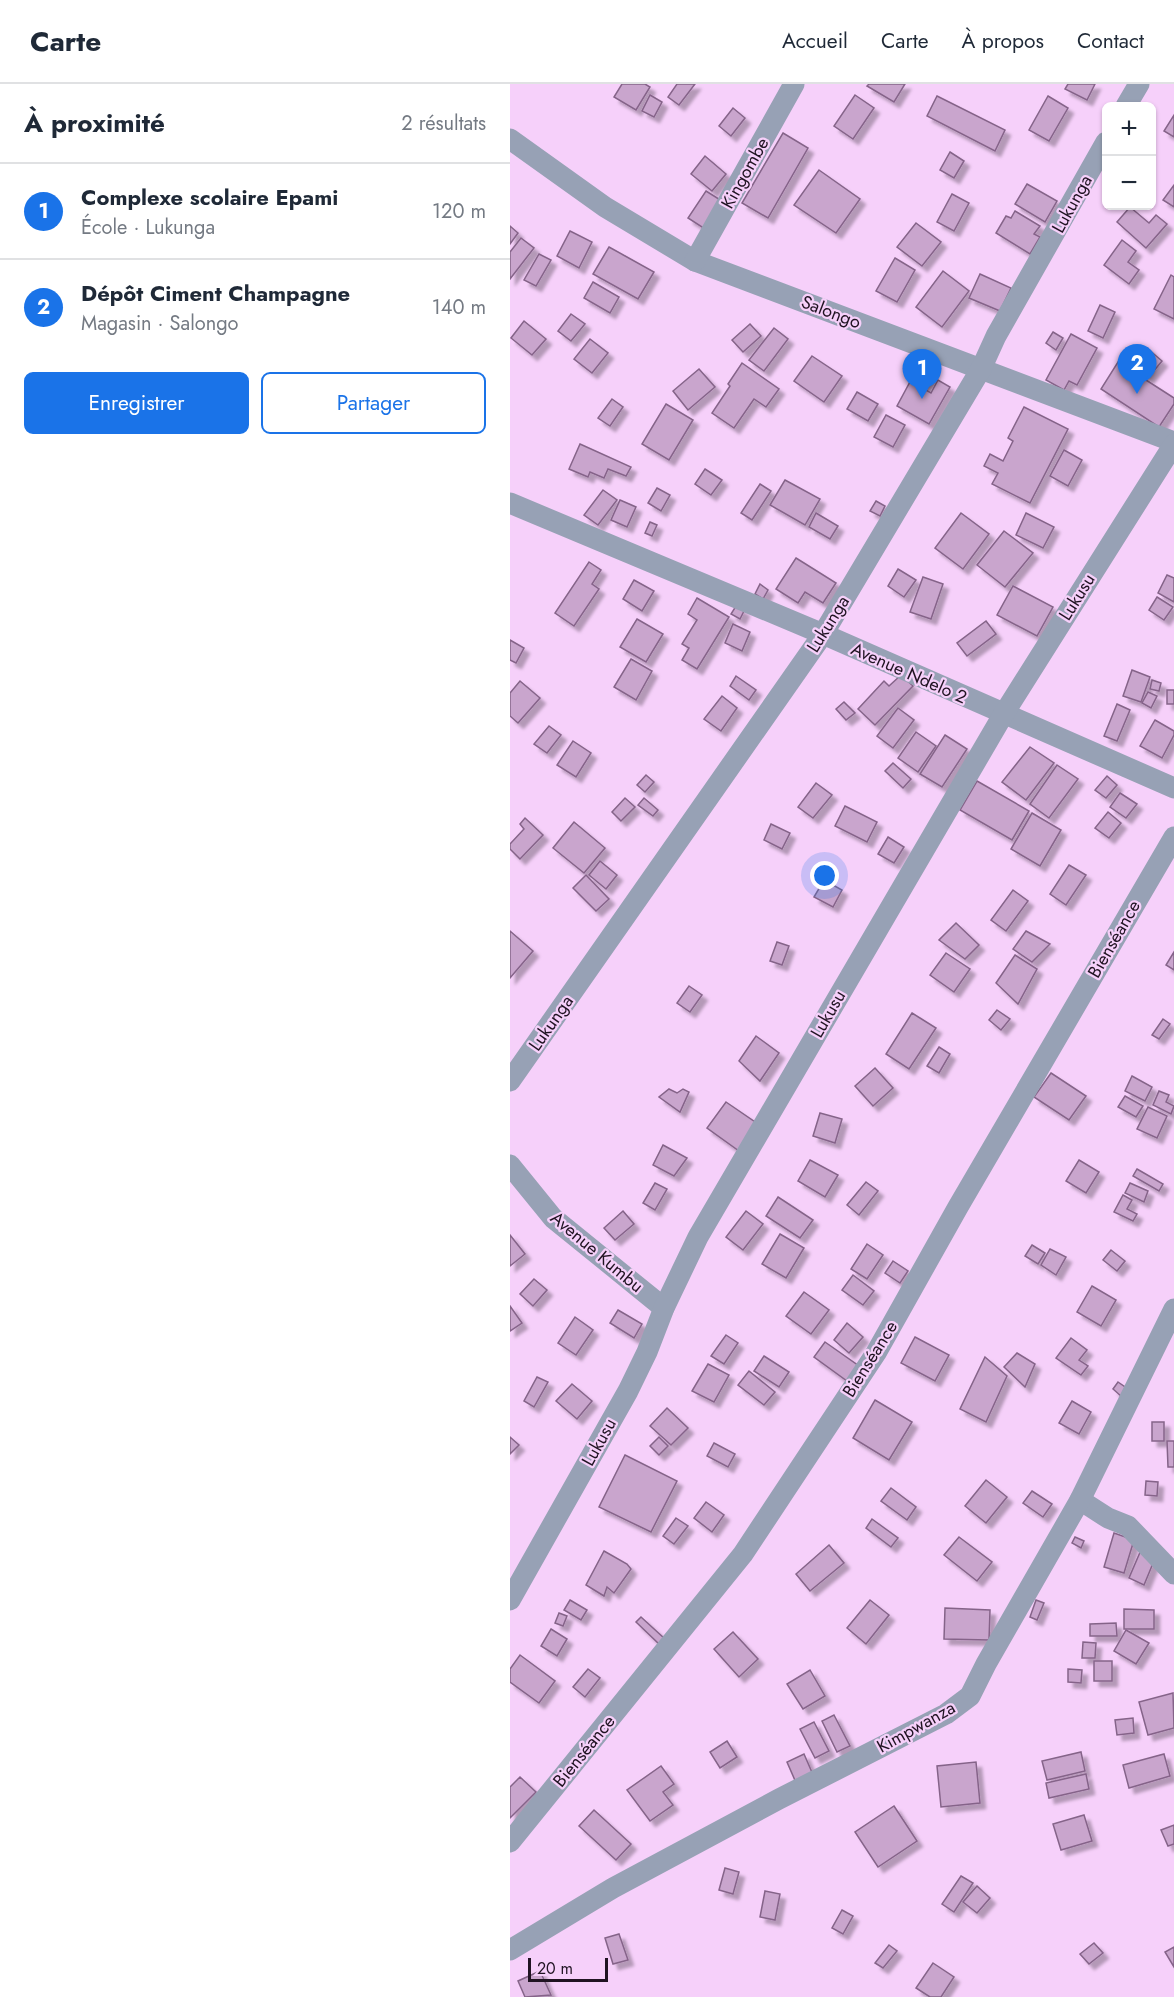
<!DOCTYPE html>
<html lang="fr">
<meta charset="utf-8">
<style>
:root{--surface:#fff;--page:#f2f2f3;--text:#1f2937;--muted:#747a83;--line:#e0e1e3;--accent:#1a73e8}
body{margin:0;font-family:Jost,sans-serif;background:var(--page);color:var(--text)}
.controls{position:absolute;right:18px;top:18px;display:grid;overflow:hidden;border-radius:9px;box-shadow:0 2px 4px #0004}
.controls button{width:54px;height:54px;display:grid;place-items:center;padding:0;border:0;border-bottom:2px solid var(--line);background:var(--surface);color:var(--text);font:30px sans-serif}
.scale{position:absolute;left:18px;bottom:15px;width:80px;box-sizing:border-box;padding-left:6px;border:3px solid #201322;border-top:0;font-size:16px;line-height:21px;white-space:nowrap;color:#201322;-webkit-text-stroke:4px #f6d0fa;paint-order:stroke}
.you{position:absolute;left:315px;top:792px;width:21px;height:21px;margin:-15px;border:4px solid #fff;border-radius:50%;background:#1a73e8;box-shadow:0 0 0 9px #1a73e833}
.badge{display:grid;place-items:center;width:39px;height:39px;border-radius:50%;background:var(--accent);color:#fff;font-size:20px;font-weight:700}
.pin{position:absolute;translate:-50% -50px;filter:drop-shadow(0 2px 3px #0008)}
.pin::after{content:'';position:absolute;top:32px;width:21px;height:18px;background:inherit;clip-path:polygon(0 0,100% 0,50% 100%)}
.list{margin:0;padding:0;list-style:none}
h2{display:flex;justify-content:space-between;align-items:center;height:78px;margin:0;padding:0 24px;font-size:26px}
h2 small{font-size:20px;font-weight:400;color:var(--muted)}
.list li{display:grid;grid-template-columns:39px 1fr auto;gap:18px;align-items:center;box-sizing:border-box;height:96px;padding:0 24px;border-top:2px solid var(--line)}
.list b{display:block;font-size:22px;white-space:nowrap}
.list p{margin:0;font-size:20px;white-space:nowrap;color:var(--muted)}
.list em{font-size:20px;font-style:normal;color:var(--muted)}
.actions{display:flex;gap:12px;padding:18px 24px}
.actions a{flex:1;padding:14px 0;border:2px solid var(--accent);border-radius:9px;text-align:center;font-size:21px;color:var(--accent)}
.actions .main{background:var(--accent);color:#fff}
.map{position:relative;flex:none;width:664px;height:1913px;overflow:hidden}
header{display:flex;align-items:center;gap:36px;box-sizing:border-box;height:84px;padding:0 30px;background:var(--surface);border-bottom:2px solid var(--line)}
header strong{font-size:28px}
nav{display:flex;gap:33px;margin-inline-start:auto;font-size:21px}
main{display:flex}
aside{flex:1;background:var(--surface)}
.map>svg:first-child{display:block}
.building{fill:#c9a5cd;stroke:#856489;stroke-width:1.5;filter:url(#shadow)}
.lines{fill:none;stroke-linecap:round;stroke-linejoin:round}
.minor{stroke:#97a1b5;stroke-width:21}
.labels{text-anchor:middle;stroke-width:4.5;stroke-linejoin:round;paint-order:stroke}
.street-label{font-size:18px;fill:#201322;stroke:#f6d0fa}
</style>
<header>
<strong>Carte</strong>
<nav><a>Accueil</a><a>Carte</a><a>À propos</a><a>Contact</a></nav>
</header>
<main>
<aside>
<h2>À proximité<small>2 résultats</small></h2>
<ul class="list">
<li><span class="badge">1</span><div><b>Complexe scolaire Epami</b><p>École · Lukunga</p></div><em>120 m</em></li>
<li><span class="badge">2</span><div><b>Dépôt Ciment Champagne</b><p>Magasin · Salongo</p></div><em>140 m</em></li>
</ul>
<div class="actions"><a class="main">Enregistrer</a><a>Partager</a></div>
</aside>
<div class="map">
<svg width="664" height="1913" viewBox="0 0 664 1913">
<defs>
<filter id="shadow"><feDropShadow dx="5.5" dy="5.5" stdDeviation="1.5" flood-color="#0004"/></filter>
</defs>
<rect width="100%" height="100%" fill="#f6d0fa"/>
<g class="building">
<polygon points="112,0 135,0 140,3 126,26 104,13"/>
<polygon points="167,0 185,0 169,21 158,13"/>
<polygon points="359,0 395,0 384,18 357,2"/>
<polygon points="558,0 585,0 577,16 555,5"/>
<polygon points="140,11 152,18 144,33 132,27"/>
<polygon points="345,11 364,24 343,55 324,42"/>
<polygon points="427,12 495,46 485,67 417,32"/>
<polygon points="538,12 558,24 539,57 519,46"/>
<polygon points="223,24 235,34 221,52 209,42"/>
<polygon points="664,31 664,53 654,47"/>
<polygon points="273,49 298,64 258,134 232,119"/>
<polygon points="440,68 454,77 444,94 430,86"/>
<polygon points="195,72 216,90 202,107 181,90"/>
<polygon points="309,86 350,115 326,149 284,121"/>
<polygon points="517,100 547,117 535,138 505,120"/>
<polygon points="664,101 664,123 653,116"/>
<polygon points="196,107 212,117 195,145 178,134"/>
<polygon points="442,110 459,119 444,147 427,138"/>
<polygon points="620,123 639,139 646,131 657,140 636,164 607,138"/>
<polygon points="505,127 530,142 524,150 530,153 520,170 486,149 496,132 501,134"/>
<polygon points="406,139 431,158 412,182 387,163"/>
<polygon points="0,142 8,149 0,160"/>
<polygon points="60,147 82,158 69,184 47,172"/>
<polygon points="11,154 24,164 0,195 0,168"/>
<polygon points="612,156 626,167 618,178 629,186 619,200 594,181"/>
<polygon points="99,163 144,188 128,215 83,190"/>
<polygon points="29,170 41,176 26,202 14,196"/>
<polygon points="385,174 405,186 387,218 366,207"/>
<polygon points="433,187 459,207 432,243 406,223"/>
<polygon points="470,190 501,204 490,227 459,214"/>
<polygon points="661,191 664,193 664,235 644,225"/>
<polygon points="83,198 109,213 100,229 74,214"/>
<polygon points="590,221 605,228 593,254 578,247"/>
<polygon points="61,230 75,240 61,257 48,247"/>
<polygon points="14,237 36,255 22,271 1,254"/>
<polygon points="240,240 251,252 233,268 222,256"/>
<polygon points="264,244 278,255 254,287 239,276"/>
<polygon points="543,248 553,254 546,266 536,259"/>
<polygon points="561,250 587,264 567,301 559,297 554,306 536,296"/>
<polygon points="80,255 98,269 82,289 64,275"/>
<polygon points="637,264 652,277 638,294 623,281"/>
<polygon points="302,272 332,292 314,318 284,297"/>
<polygon points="608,278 664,314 664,320 649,343 591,305"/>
<polygon points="232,279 269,305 256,323 244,315 224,344 202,329 220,302 218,300"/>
<polygon points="408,283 422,291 414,305 421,309 428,296 440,303 419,340 387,322"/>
<polygon points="189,285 205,303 178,326 163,307"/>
<polygon points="347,308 368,320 358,337 337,325"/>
<polygon points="102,315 113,323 100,342 88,334"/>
<polygon points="156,320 183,336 159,376 132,360"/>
<polygon points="514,323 558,345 520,419 482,400 488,389 474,382 480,370 493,377 503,357 498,354"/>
<polygon points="376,331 395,341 383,363 364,353"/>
<polygon points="70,360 121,383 116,392 98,385 94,394 80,388 78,393 59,385"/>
<polygon points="554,366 572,376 558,402 540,392"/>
<polygon points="195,385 212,396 201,411 185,400"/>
<polygon points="275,396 310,415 295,441 260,421"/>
<polygon points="250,400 261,407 242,436 231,429"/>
<polygon points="147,404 160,411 151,427 138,419"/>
<polygon points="93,406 107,416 88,441 74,431"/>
<polygon points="110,416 126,423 117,443 101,436"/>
<polygon points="366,417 375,422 370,432 360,427"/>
<polygon points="306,429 328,442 320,455 299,443"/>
<polygon points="451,429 479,450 453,485 425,464"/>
<polygon points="516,429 544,443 533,464 506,451"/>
<polygon points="140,438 147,441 142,452 135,449"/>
<polygon points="494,447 523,469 495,503 467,481"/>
<polygon points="286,474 326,499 313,519 295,508 288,519 266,505"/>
<polygon points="79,478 91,486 82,500 89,505 64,542 45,529"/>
<polygon points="388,485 406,496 394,513 378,502"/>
<polygon points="657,491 664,494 664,518 648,509"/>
<polygon points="413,493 433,500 421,535 400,528"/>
<polygon points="124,496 144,507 132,527 113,515"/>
<polygon points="250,500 258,506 253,515 245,510"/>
<polygon points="503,502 543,523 527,552 487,531"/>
<polygon points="647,513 663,523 654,536 639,526"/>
<polygon points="187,514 219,533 187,585 172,576 179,564 172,560 187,536 178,530"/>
<polygon points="226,522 234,527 230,535 221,530"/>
<polygon points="127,535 153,550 136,578 110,563"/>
<polygon points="476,537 486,550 457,572 447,559"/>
<polygon points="223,540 240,548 232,567 215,559"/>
<polygon points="0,556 14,564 6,579 0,576"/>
<polygon points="121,575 142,587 126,616 104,603"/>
<polygon points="622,586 640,593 631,618 613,612"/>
<polygon points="391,591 403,602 365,641 348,625 374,597 379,602"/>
<polygon points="226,592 246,606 239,616 220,602"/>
<polygon points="642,596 651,599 649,607 640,605"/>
<polygon points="10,597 30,614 8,639 0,632 0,609"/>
<rect x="657" y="606" width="7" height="14"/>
<polygon points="638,608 647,612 641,624 632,619"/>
<polygon points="212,612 227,624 211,647 194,635"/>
<polygon points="334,618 345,629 336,636 326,625"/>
<polygon points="607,620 620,626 607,657 594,652"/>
<polygon points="388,624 404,636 383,664 367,652"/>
<polygon points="645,636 664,647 664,651 652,674 630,662"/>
<polygon points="39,642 51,651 37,669 24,660"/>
<polygon points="406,648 426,662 408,688 388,674"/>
<polygon points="435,651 457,665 432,703 410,690"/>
<polygon points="63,657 81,669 66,693 47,681"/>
<polygon points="520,663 544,679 516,716 492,698"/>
<polygon points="383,679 401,695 393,704 375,687"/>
<polygon points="547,681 568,695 539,734 520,720"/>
<polygon points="136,691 144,698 135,708 127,701"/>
<polygon points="597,692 607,701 596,714 585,706"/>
<polygon points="467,697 519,727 502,756 450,726"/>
<polygon points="306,699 322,711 303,734 288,723"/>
<polygon points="610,709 627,720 616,734 600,723"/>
<polygon points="115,714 125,723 111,737 102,728"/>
<polygon points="134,714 148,726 143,732 128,721"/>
<polygon points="335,722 367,738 357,758 325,742"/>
<polygon points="598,728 611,739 599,754 585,744"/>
<polygon points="522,729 551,746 530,782 501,765"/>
<polygon points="15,734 33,751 10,775 0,765 0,760 14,745 10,740"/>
<polygon points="64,738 95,764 74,789 43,764"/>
<polygon points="261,740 280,749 272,765 254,756"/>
<polygon points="378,753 394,763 384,779 368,770"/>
<polygon points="90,777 107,791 96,805 79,791"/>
<polygon points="559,781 576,791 556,821 540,810"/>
<polygon points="76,791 99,815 86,827 63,804"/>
<polygon points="314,796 332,806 323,823 304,813"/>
<polygon points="503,806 518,817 496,847 481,836"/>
<polygon points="446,839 469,861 455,875 429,856"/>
<polygon points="0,847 23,867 0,894"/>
<polygon points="516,847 540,860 522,878 503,865"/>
<polygon points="267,858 279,862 272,881 260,877"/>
<polygon points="664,868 664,886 656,881"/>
<polygon points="436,869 460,885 444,908 420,891"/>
<polygon points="505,871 527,885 508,920 486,899"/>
<polygon points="179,902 192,911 180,928 167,919"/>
<polygon points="487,926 500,935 491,946 479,936"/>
<polygon points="402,929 426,944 399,985 376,970"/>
<polygon points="653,935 660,940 649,955 642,951"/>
<polygon points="246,952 269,969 250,997 229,977"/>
<polygon points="429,963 440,970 429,989 417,982"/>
<polygon points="365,984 383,1004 363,1022 345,1002"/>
<polygon points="541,989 576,1012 559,1036 524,1013"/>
<polygon points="622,992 642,1003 635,1017 615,1007"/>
<polygon points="159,1005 167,1009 173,1005 179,1008 170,1028 149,1013"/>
<polygon points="649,1007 659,1011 656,1018 664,1022 661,1030 643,1021"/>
<polygon points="615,1012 633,1022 626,1033 608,1023"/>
<polygon points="216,1018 248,1040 229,1067 197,1044"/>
<polygon points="638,1023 657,1032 647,1054 627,1045"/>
<polygon points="310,1029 332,1035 325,1059 303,1052"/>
<polygon points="153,1061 177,1074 164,1092 143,1081"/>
<polygon points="300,1076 328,1091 315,1113 288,1097"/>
<polygon points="569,1076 589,1088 576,1109 556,1097"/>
<polygon points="627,1085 653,1100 649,1107 623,1092"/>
<polygon points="356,1098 368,1107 349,1131 337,1121"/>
<polygon points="145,1099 157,1105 145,1126 133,1119"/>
<polygon points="620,1099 638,1107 634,1118 615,1109"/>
<polygon points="613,1111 622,1116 617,1125 627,1130 623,1137 604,1128"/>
<polygon points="268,1113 303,1136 290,1154 256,1132"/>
<polygon points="113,1127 124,1140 105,1156 94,1144"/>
<polygon points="236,1127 253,1140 233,1166 216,1153"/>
<polygon points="270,1150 294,1164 276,1194 252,1180"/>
<polygon points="0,1151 15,1170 0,1182"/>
<polygon points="357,1160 373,1171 357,1195 341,1185"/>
<polygon points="522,1161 535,1169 528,1180 515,1172"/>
<polygon points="540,1165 556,1173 546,1191 531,1181"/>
<polygon points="601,1166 615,1177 607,1187 593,1176"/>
<polygon points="383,1177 398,1187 390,1199 375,1189"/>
<polygon points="343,1191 364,1207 353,1221 332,1206"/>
<polygon points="24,1195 37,1206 23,1222 10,1210"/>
<polygon points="582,1202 606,1216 591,1242 567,1228"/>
<polygon points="294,1208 319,1226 301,1250 276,1232"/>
<polygon points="0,1222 12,1239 0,1247"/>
<polygon points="108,1226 132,1240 124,1254 100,1239"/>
<polygon points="65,1233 83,1246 66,1271 48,1259"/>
<polygon points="337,1239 353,1253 339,1269 324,1256"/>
<polygon points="216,1251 228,1259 214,1280 201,1272"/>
<polygon points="405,1253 439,1271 425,1297 391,1279"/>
<polygon points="561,1254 577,1266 569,1276 578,1282 571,1291 546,1274"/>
<polygon points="315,1258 349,1282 337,1297 304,1273"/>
<polygon points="507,1269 525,1280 515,1303 494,1283"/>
<polygon points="254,1272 279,1288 269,1303 244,1287"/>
<polygon points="475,1273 497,1292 476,1338 450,1325"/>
<polygon points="198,1280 219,1291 204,1318 182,1307"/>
<polygon points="239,1287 265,1308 254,1321 228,1301"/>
<polygon points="27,1293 38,1298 24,1323 14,1317"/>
<polygon points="608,1298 618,1305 612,1313 603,1305"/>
<polygon points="62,1300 82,1317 67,1335 46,1317"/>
<polygon points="365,1316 402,1338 379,1376 343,1354"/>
<polygon points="562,1317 581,1328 569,1350 549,1339"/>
<polygon points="157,1324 178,1344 161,1361 140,1342"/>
<rect x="642" y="1338" width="12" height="19"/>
<polygon points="0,1353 9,1361 0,1370"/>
<polygon points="149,1353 158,1362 149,1371 140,1362"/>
<polygon points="657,1357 664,1357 664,1383 658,1383"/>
<polygon points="204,1359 225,1370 218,1383 197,1372"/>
<polygon points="115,1371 167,1397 141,1448 89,1423"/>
<polygon points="476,1396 497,1413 476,1439 455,1422"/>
<polygon points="636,1397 648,1398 647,1412 635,1411"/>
<polygon points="381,1404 406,1423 397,1436 371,1417"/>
<polygon points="522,1407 542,1420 533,1433 513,1419"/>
<polygon points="196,1418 214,1431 202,1448 184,1434"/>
<polygon points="166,1434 178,1442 164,1460 153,1452"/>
<polygon points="362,1435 388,1454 381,1463 356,1444"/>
<polygon points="604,1449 624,1456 614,1489 594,1483"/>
<polygon points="449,1453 482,1478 467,1497 434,1471"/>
<polygon points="565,1453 574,1457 571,1464 562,1459"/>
<polygon points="319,1461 334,1479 300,1507 286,1490"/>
<polygon points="631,1466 646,1472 634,1501 619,1494"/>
<polygon points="94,1467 117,1480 121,1485 104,1509 97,1503 94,1512 76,1501"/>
<polygon points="60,1516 77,1526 71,1536 54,1526"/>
<polygon points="360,1516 379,1531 356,1560 337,1544"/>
<polygon points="526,1516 534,1519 527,1536 520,1533"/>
<polygon points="435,1524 480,1526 479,1556 434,1555"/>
<polygon points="614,1525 644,1526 644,1545 614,1545"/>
<polygon points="49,1529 57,1532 53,1542 45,1539"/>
<polygon points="131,1533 155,1555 149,1560 126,1538"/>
<polygon points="606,1539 607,1552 580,1552 580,1540"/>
<polygon points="41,1545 57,1555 47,1572 31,1562"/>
<polygon points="616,1546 639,1559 626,1580 604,1567"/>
<polygon points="223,1548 248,1575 229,1593 204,1565"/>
<polygon points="573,1558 586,1559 585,1574 572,1574"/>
<polygon points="10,1571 45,1597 29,1619 0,1598 0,1585"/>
<rect x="584" y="1577" width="18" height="20"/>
<polygon points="78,1585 90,1594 75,1613 63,1603"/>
<polygon points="558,1585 572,1586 571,1599 558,1598"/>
<polygon points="300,1586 315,1612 293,1625 277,1600"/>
<polygon points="663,1609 664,1644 638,1651 629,1618"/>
<polygon points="324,1631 340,1662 327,1668 312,1637"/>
<polygon points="623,1634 624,1649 607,1651 605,1636"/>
<polygon points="304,1638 319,1667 305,1674 290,1645"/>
<polygon points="217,1657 227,1673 210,1684 200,1668"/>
<polygon points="571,1668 575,1687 537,1696 532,1677"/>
<polygon points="294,1670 304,1693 287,1701 277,1678"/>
<polygon points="654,1670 660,1692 619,1704 613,1681"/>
<polygon points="466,1678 470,1719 431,1723 427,1682"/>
<polygon points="151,1682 164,1700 153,1708 163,1721 140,1737 117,1706"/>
<polygon points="576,1690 579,1705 539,1714 536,1699"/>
<polygon points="10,1693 26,1708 0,1734 0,1703"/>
<polygon points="384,1722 407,1757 368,1783 345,1748"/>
<polygon points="84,1726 121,1760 106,1776 69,1742"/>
<polygon points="574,1731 582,1757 551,1766 543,1740"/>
<polygon points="664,1741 664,1760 658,1762 651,1746"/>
<polygon points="215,1784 229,1788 223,1810 209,1806"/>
<polygon points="451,1792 463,1799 444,1828 432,1820"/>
<polygon points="467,1802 480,1814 467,1829 453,1818"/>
<polygon points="255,1807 270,1810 265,1836 250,1833"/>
<polygon points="332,1826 343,1832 333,1850 322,1844"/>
<polygon points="109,1850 118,1876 103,1880 95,1854"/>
<polygon points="584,1859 593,1869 579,1880 570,1870"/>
<polygon points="379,1861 387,1867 373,1884 365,1879"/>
<polygon points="664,1863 664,1883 655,1868"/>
<polygon points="423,1879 444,1893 431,1913 420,1913 406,1904"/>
<polygon points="30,1887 41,1911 15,1913 8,1897"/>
</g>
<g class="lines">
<g class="minor">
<polyline points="616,22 629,0"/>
<polyline points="0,55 95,123 185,177 664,358"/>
<polyline points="185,177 284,0"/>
<polyline points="0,419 313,550 664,704"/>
<polyline points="0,997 313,550 471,285 486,252 596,58"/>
<polyline points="0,1081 43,1134 154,1224"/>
<polyline points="570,1416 598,1434 618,1442 664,1490"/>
<polyline points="0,1516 118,1307 137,1268 154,1224 188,1153 493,631 664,360"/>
<polyline points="0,1758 233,1470 366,1269 448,1123 664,753"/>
<polyline points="0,1866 103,1804 269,1715 436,1630 460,1612 476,1580 570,1416 664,1225"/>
</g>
</g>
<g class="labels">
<g class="street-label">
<text transform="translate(235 89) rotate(-61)" y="6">Kingombe</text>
<text transform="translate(562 120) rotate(-61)" y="6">Lukunga</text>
<text transform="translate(321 228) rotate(21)" y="6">Salongo</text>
<text transform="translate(567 513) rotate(-58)" y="6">Lukusu</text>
<text transform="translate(318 540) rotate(-58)" y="6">Lukunga</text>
<text transform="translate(399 589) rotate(24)" y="6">Avenue Ndelo 2</text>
<text transform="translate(604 855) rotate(-60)" y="6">Bienséance</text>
<text transform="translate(318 930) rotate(-60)" y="6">Lukusu</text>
<text transform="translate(41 939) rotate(-55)" y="6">Lukunga</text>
<text transform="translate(87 1168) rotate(40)" y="6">Avenue Kumbu</text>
<text transform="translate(360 1275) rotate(-58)" y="6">Bienséance</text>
<text transform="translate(89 1358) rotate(-61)" y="6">Lukusu</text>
<text transform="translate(406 1643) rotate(-29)" y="6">Kimpwanza</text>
<text transform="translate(74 1667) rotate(-51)" y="6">Bienséance</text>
</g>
</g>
</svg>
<div class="controls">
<button>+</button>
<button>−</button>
</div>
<div class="scale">20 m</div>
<div class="you"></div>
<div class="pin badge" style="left:412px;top:315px">1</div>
<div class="pin badge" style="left:627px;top:310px">2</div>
</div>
</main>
